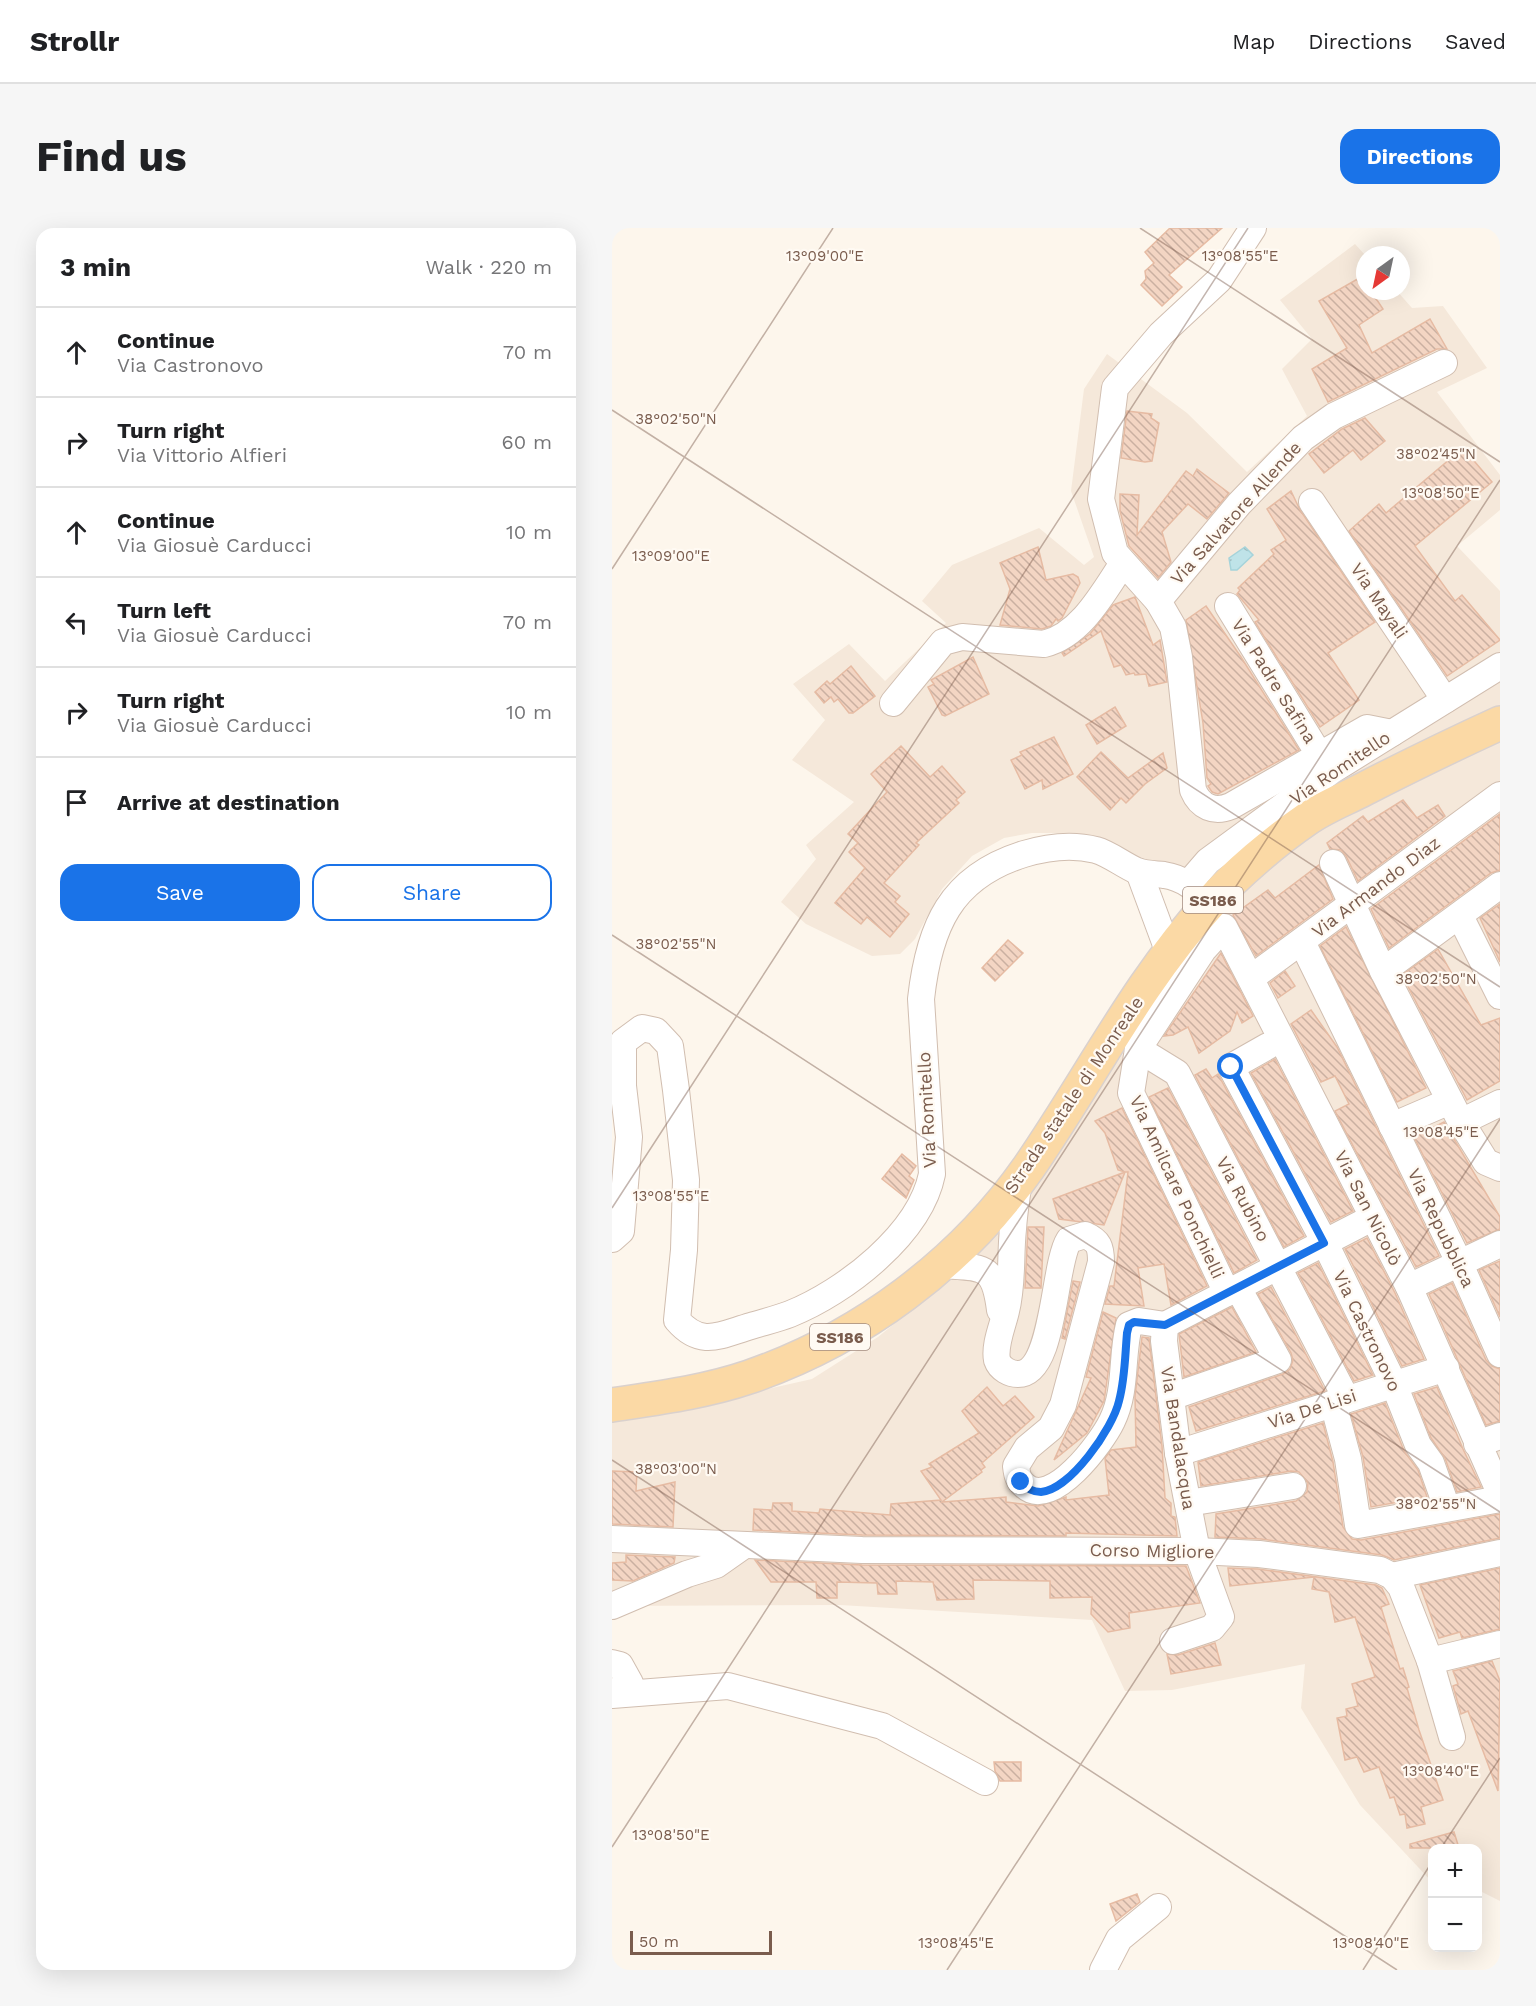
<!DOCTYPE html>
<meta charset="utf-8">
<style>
:root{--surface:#fff;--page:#f6f6f6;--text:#202124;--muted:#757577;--line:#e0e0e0;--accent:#1a73e8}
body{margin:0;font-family:"Work Sans",sans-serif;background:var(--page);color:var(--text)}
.controls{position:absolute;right:18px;bottom:18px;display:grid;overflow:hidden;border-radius:12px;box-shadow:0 6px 24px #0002}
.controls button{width:54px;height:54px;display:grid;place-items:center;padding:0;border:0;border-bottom:2px solid var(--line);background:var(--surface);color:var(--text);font:30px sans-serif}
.compass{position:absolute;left:744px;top:18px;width:54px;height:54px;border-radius:50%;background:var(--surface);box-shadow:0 6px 24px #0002;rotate:213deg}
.scale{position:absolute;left:18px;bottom:15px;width:142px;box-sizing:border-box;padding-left:6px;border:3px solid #7a5c4d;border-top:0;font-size:16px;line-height:21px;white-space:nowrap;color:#7a5c4d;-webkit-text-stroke:4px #fffaf3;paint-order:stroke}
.stop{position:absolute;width:18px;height:18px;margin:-14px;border:4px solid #1a73e8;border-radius:50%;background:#fff}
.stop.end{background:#1a73e8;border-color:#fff;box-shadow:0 2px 6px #0008}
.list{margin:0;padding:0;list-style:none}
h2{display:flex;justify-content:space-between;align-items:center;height:78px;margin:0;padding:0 24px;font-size:26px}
h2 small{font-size:20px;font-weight:400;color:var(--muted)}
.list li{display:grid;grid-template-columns:39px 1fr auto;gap:18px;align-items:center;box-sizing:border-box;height:90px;padding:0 24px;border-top:2px solid var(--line)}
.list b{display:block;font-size:22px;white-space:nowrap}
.list p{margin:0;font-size:20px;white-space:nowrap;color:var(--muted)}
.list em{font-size:20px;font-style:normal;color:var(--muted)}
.actions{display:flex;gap:12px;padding:18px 24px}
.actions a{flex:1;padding:14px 0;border:2px solid var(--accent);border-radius:18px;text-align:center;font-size:21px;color:var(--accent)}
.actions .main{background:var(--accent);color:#fff}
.icon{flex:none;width:33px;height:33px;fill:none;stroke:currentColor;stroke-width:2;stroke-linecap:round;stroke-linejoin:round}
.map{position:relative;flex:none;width:888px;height:1742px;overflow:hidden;border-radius:18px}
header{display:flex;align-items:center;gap:36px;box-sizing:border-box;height:84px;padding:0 30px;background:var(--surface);border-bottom:2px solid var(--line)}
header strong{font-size:28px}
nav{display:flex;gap:33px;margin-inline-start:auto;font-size:21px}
.intro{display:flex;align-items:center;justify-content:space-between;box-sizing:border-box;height:144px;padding:0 36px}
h1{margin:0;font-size:42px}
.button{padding:15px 27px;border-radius:18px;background:var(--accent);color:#fff;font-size:21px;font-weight:700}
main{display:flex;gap:36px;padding:0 36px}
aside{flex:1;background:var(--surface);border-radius:18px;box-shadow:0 6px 24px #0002}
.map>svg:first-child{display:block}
.residential{fill:#f5e8da}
.water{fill:url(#water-ripples);stroke:#a5d3da;stroke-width:1.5}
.building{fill:url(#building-back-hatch);stroke:#e6bba3;stroke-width:1.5}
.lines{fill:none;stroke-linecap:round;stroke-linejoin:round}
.minor-casing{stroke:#d1beb0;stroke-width:28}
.major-casing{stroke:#dad1cd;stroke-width:36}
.minor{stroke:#fff;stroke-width:26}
.major{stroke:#fbd9a5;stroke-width:33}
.route{stroke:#1a73e8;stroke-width:8}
.ticks{fill:none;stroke:#7a5c4d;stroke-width:1.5;stroke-opacity:0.45}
.labels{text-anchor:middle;stroke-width:4.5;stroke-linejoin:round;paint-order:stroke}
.shield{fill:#fffaf3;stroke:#a28b7f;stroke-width:1.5}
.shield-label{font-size:16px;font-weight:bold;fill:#7a5c4d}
.street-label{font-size:18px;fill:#7a5c4d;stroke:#fffaf3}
.ticks-label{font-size:15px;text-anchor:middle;fill:#7a5c4d;stroke:#fffaf3;stroke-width:4.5;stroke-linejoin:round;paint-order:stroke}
</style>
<header>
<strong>Strollr</strong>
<nav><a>Map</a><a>Directions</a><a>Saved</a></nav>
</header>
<div class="intro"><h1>Find us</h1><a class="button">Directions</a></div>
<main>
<aside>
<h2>3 min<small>Walk · 220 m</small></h2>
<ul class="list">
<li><svg class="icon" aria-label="ahead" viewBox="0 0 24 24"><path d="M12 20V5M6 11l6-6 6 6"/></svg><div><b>Continue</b><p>Via Castronovo</p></div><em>70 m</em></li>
<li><svg class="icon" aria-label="right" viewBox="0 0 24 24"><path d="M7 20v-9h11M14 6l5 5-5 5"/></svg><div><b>Turn right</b><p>Via Vittorio Alfieri</p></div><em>60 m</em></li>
<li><svg class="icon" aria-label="ahead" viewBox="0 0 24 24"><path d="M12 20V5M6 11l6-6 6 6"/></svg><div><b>Continue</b><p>Via Giosuè Carducci</p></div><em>10 m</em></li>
<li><svg class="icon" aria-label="left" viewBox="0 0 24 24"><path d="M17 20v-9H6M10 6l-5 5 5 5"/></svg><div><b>Turn left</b><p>Via Giosuè Carducci</p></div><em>70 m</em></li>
<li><svg class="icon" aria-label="right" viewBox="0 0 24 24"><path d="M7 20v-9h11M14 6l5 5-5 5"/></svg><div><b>Turn right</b><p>Via Giosuè Carducci</p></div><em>10 m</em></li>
<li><svg class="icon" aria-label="arrive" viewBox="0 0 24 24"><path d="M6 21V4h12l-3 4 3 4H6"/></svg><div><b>Arrive at destination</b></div></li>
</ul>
<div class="actions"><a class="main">Save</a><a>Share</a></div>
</aside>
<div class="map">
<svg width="888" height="1742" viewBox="0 0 888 1742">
<defs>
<pattern id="water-ripples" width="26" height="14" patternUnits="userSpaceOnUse" patternTransform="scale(1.5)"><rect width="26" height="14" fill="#bfe3e8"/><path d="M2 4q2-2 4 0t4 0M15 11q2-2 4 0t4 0" fill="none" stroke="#a0bbbe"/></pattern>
<pattern id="building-back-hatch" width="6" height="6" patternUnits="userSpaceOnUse" patternTransform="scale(1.5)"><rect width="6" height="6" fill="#f3d5c3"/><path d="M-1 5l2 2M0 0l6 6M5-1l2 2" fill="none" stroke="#cab0a1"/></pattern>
</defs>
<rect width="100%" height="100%" fill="#fdf6ec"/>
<polygon class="residential" points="743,16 753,27 753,63 785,63 800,80 831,78 875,140 825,164 888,247 888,282 845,318 888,363 888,1673 866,1662 866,1620 820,1620 820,1654 748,1577 689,1480 693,1436 560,1462 513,1463 480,1392 228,1377 0,1378 0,1185 107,1172 200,1151 266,1109 354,1037 531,799 604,689 466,605 420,605 392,610 360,628 330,661 303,711 288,726 260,728 194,696 169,674 204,631 194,617 242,574 180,532 213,492 181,456 237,416 273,453 334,395 310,373 340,337 427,300 472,337 482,329 459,263 472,161 495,126 575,185 635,244 695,188 670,141 700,111 668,72"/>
<polygon class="water" points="633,319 641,327 625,342 619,342 617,330"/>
<g class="building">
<polygon points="558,0 610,0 557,47 570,59 550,78 529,57 534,51 533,43 542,35 533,24"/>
<polygon points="749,49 753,55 753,63 759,63 771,81 747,97 760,125 818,91 835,121 825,121 716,174 700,141 735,120 707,73"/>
<polygon points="515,183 540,186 539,190 547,195 540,233 533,234 509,230"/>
<polygon points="753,190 773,213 749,232 741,222 712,245 697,226 730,201"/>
<polygon points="851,220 880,254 803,318 843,373 850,367 888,412 835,448 737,303 767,276 774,285"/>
<polygon points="585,241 617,265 595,291 576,276 550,304 559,334 546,350 517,318 508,283 508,266 527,267 525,307 574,243 581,248"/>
<polygon points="679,263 688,282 763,394 716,425 747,472 708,499 643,394 647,392 625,366 628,362 626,360 662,326 659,322 674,312 655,281"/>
<polygon points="426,319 434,352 461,346 466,349 468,355 450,390 446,393 444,391 439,398 430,401 388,397 398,361 388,335"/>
<polygon points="523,369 541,417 548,412 555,454 537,458 534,446 523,447 522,445 514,447 509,437 502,439 489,403 452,428 450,425 478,406 501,377"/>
<polygon points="594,378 629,429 687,522 606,566 600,564 596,558 599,556 595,550 591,495 574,392"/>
<polygon points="361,429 377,466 333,488 330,487 316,459 322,456 319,452"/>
<polygon points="239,438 263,468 241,485 237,485 226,471 222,474 219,469 212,475 203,464 215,453 218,456"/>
<polygon points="503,479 514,498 485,516 474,497"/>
<polygon points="442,509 461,546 431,561 430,552 413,561 399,532 410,527 408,524"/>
<polygon points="289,518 318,549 330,538 353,564 344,572 347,575 304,615 307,617 272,655 288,668 283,674 297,686 278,709 255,689 249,696 223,675 253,640 237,624 246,615 236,606 275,564 259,546"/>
<polygon points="489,524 516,550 551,525 555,540 533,556 514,575 509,570 498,582 465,549"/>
<polygon points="791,572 805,590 826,577 833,588 746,653 734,628 729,622 718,621 715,615 751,588 756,594"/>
<polygon points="888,586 888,642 879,645 777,720 759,681"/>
<polygon points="707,637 721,671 644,728 621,687 656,662 663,670"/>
<polygon points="888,676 888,734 868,690"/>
<polygon points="734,699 814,860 785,874 708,718"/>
<polygon points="396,712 411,725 383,753 370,740"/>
<polygon points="826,721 869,797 888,790 888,853 855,872 790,747"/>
<polygon points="609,725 641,788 630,795 625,784 618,803 587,825 576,799 561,807 552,808"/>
<polygon points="673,743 683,758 666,770 658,755"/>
<polygon points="699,782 725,819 827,1028 804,1039 723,883 737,876 723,848 709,854 679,796"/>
<polygon points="663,831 741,983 719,994 639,845"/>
<polygon points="594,841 600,850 606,846 692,1008 672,1019 583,847"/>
<polygon points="556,860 645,1032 622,1045 537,869"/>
<polygon points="510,880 595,1058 559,1077 552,1036 526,1040 532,1078 493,1076 498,1058 502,1058 516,944 513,944 492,997 447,991 441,971 513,944 506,942 493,905 483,893"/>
<polygon points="832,894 888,989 888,1001 855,1015 802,909"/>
<polygon points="290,926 304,938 297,948 302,952 294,970 270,951"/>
<polygon points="416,999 432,999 429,1060 413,1060"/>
<polygon points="755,1010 783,1065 812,1131 790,1138 733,1021"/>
<polygon points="888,1033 888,1089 867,1042"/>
<polygon points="706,1035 761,1147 742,1153 686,1045"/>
<polygon points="461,1053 468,1054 453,1111 450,1110"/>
<polygon points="840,1055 874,1132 880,1138 888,1141 888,1193 874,1197 817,1066"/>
<polygon points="659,1059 713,1163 584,1203 577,1179 671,1146 678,1141 681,1132 679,1125 646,1066"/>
<polygon points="620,1079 644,1124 572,1149 567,1106"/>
<polygon points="491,1084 504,1090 492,1173 475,1205 442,1232 479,1150 474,1149"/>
<polygon points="530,1109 537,1110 550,1218 553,1270 559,1275 559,1288 563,1289 565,1308 454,1305 454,1308 250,1307 141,1302 142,1281 160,1282 161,1275 180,1275 180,1283 207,1285 208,1281 278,1287 279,1276 329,1272 309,1243 320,1239 317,1236 367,1205 350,1183 375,1159 391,1178 403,1168 422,1189 370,1235 373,1239 369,1242 370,1244 330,1274 394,1269 394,1274 426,1278 454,1269 454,1272 497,1267 493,1230 499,1222 524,1219 523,1168"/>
<polygon points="825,1159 851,1221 869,1259 845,1264 833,1230 819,1210 802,1166"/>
<polygon points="773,1175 792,1223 806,1242 815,1269 759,1279 751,1229 739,1186"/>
<polygon points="711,1195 721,1234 731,1299 740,1311 749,1312 888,1286 888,1310 782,1332 770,1327 649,1311 603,1309 604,1286 684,1273 695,1264 696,1255 687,1244 679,1243 589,1258 586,1234"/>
<polygon points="0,1243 25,1244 24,1263 63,1254 61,1299 0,1296"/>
<polygon points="14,1327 63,1329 62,1335 21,1353 0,1352 0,1335 14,1334"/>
<polygon points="143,1332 250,1337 574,1338 588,1375 517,1385 518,1400 496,1404 479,1386 480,1369 438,1370 438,1353 361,1352 362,1371 325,1372 321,1354 284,1353 285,1366 266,1366 265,1355 225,1354 225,1370 205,1370 204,1354 159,1354"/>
<polygon points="616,1340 646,1341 764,1357 770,1360 777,1376 769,1379 788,1441 791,1440 797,1459 795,1460 807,1502 831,1572 809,1579 813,1596 795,1600 793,1586 788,1587 782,1569 778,1570 767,1539 752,1544 745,1529 733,1532 725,1490 735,1488 734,1481 746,1478 740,1456 763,1449 743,1389 723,1394 717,1364 700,1361 702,1349 618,1358"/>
<polygon points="888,1340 888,1401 850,1410 848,1404 827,1410 808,1357"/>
<polygon points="603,1415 609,1437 559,1446 555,1426 566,1427"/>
<polygon points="880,1433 888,1453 886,1563 856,1483 849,1486 841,1458 846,1456 841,1443"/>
<polygon points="382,1534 409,1534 409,1553 388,1553 383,1543"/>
<polygon points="842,1604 847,1620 798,1620 798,1616"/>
<polygon points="525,1666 528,1674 504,1693 498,1676"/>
</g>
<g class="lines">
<g class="minor-casing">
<g id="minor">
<path d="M641,0L607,52L549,106L503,160L489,271L503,325L546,373L561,399L567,429L581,562C588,579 602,585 619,578L755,500L780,505"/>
<polyline points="700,274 833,472"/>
<polyline points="546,373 627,276 691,210 722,188 832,135"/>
<polyline points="616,378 708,528"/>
<path d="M281,475L331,414L350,409L432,416C469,407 491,365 511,335"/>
<polyline points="721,635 771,743 849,894 874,934 888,940"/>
<polyline points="527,644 557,725"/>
<polyline points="577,655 596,633 719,543 888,438"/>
<polyline points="848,688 888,768"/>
<polyline points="690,714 847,1034 888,1126"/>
<polyline points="771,743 888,657"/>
<polyline points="639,750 888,567"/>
<polyline points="656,818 619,839 713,1015 781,1154 806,1217 819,1235 835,1280"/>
<polyline points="526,821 565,845 734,1170"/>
<polyline points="849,894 888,875"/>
<polyline points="780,898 838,873"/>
<path d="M407,951C405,968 402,984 401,1001C398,1028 401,1056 394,1083C391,1097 382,1117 385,1132C388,1141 398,1146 406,1146C443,1146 441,1037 457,1012L473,1007C487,1013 489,1019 489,1034L451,1177L439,1200L415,1220L404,1238C405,1247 406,1252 413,1258C440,1282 490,1214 500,1193C515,1162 509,1129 517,1097L527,1093L553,1097"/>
<path d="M0,1011L9,1003L17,909L11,858V814L30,800L44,803L58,818L64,862L74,952L72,1022L65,1092C89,1120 108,1107 139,1098C152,1094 165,1091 178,1086C233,1064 308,1006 320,946L309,771C317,699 338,649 412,626C435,619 461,616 484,622C498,626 511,637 525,643C533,646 543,646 552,647C572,650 584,661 598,674"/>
<path d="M328,1037C371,1040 382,1035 388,1082"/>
<polyline points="797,1059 888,1016"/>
<polyline points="615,1065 519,865 526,821 591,722 612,699 797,1059 888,1265"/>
<polyline points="553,1097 552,1113 566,1225 585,1323 609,1389 600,1400 561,1413"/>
<polyline points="553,1097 760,990"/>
<polyline points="559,1169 666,1132 626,1060"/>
<polyline points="721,1175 736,1231 746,1297 888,1271"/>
<polyline points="865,1216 888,1208"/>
<polyline points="566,1225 834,1140"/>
<polyline points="576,1275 681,1258"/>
<polyline points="0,1311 250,1322 585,1323 647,1326 768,1342 780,1348 789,1359 818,1433 888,1416"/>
<polyline points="780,1348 888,1325"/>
<polyline points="0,1378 75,1346 104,1337 131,1318"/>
<polyline points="818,1433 840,1509"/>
<polyline points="0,1435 8,1437 18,1455 0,1465"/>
<polyline points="0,1467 116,1458 270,1498 373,1554"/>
<polyline points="491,1742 507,1711 546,1679"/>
</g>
</g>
<g class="major-casing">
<path id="major" d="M0,1177C46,1170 93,1164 137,1149C248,1111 349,1036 417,939C477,852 526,754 598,675C624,646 663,613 695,591C712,579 733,571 752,561C797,538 842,516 888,495"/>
</g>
<use href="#minor" class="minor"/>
<use href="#major" class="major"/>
</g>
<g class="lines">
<path class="route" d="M409,1254C414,1260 420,1264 429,1264C458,1262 501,1200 507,1173C513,1151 513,1128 515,1105L517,1097L522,1094L553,1097L712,1015L619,839"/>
</g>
<path class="ticks" d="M528,0L888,234M0,182L888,759M0,341L221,0M0,707L888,1284M0,980L636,0M0,1232L785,1742M0,1619L888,252M829,1620L888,1530M335,1742L888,891M751,1742L820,1634"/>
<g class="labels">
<g class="shield">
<rect x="571" y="659" width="60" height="26" rx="4.5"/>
<rect x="198" y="1096" width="60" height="26" rx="4.5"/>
</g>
<g class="shield-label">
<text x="601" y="678">SS186</text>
<text x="228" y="1115">SS186</text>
</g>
<g class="street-label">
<text transform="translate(624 285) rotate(-48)" y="6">Via Salvatore Allende</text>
<text transform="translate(767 373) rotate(56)" y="6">Via Mayali</text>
<text transform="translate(662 453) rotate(58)" y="6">Via Padre Safina</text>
<text transform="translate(728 540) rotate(-34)" y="6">Via Romitello</text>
<text transform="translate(764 659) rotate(-37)" y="6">Via Armando Diaz</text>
<text transform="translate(462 867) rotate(-56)" y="6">Strada statale di Monreale</text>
<text transform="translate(315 882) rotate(-93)" y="6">Via Romitello</text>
<text transform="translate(565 959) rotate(65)" y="6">Via Amilcare Ponchielli</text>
<text transform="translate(631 971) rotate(62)" y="6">Via Rubino</text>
<text transform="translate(756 980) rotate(63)" y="6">Via San Nicolò</text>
<text transform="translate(829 1000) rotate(64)" y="6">Via Repubblica</text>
<text transform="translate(755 1103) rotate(64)" y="6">Via Castronovo</text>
<text transform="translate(700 1181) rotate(-18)" y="6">Via De Lisi</text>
<text transform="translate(566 1210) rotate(81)" y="6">Via Bandalacqua</text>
<text transform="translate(540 1323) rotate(1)" y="6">Corso Migliore</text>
</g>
</g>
<g class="ticks-label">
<text x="213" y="33">13°09'00"E</text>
<text x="628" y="33">13°08'55"E</text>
<text x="64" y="196">38°02'50"N</text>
<text x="824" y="231">38°02'45"N</text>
<text x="829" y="270">13°08'50"E</text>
<text x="59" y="333">13°09'00"E</text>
<text x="64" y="721">38°02'55"N</text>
<text x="824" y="756">38°02'50"N</text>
<text x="829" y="909">13°08'45"E</text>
<text x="59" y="973">13°08'55"E</text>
<text x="64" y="1246">38°03'00"N</text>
<text x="824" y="1281">38°02'55"N</text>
<text x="829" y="1548">13°08'40"E</text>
<text x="59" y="1612">13°08'50"E</text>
<text x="344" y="1720">13°08'45"E</text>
<text x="759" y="1720">13°08'40"E</text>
</g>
</svg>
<div class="controls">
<button>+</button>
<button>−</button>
</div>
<svg class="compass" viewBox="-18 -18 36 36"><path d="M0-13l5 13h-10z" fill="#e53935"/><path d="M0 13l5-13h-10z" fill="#757577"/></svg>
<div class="scale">50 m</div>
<div class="stop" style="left:619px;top:839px"></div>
<div class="stop end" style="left:409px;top:1254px"></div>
</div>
</main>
